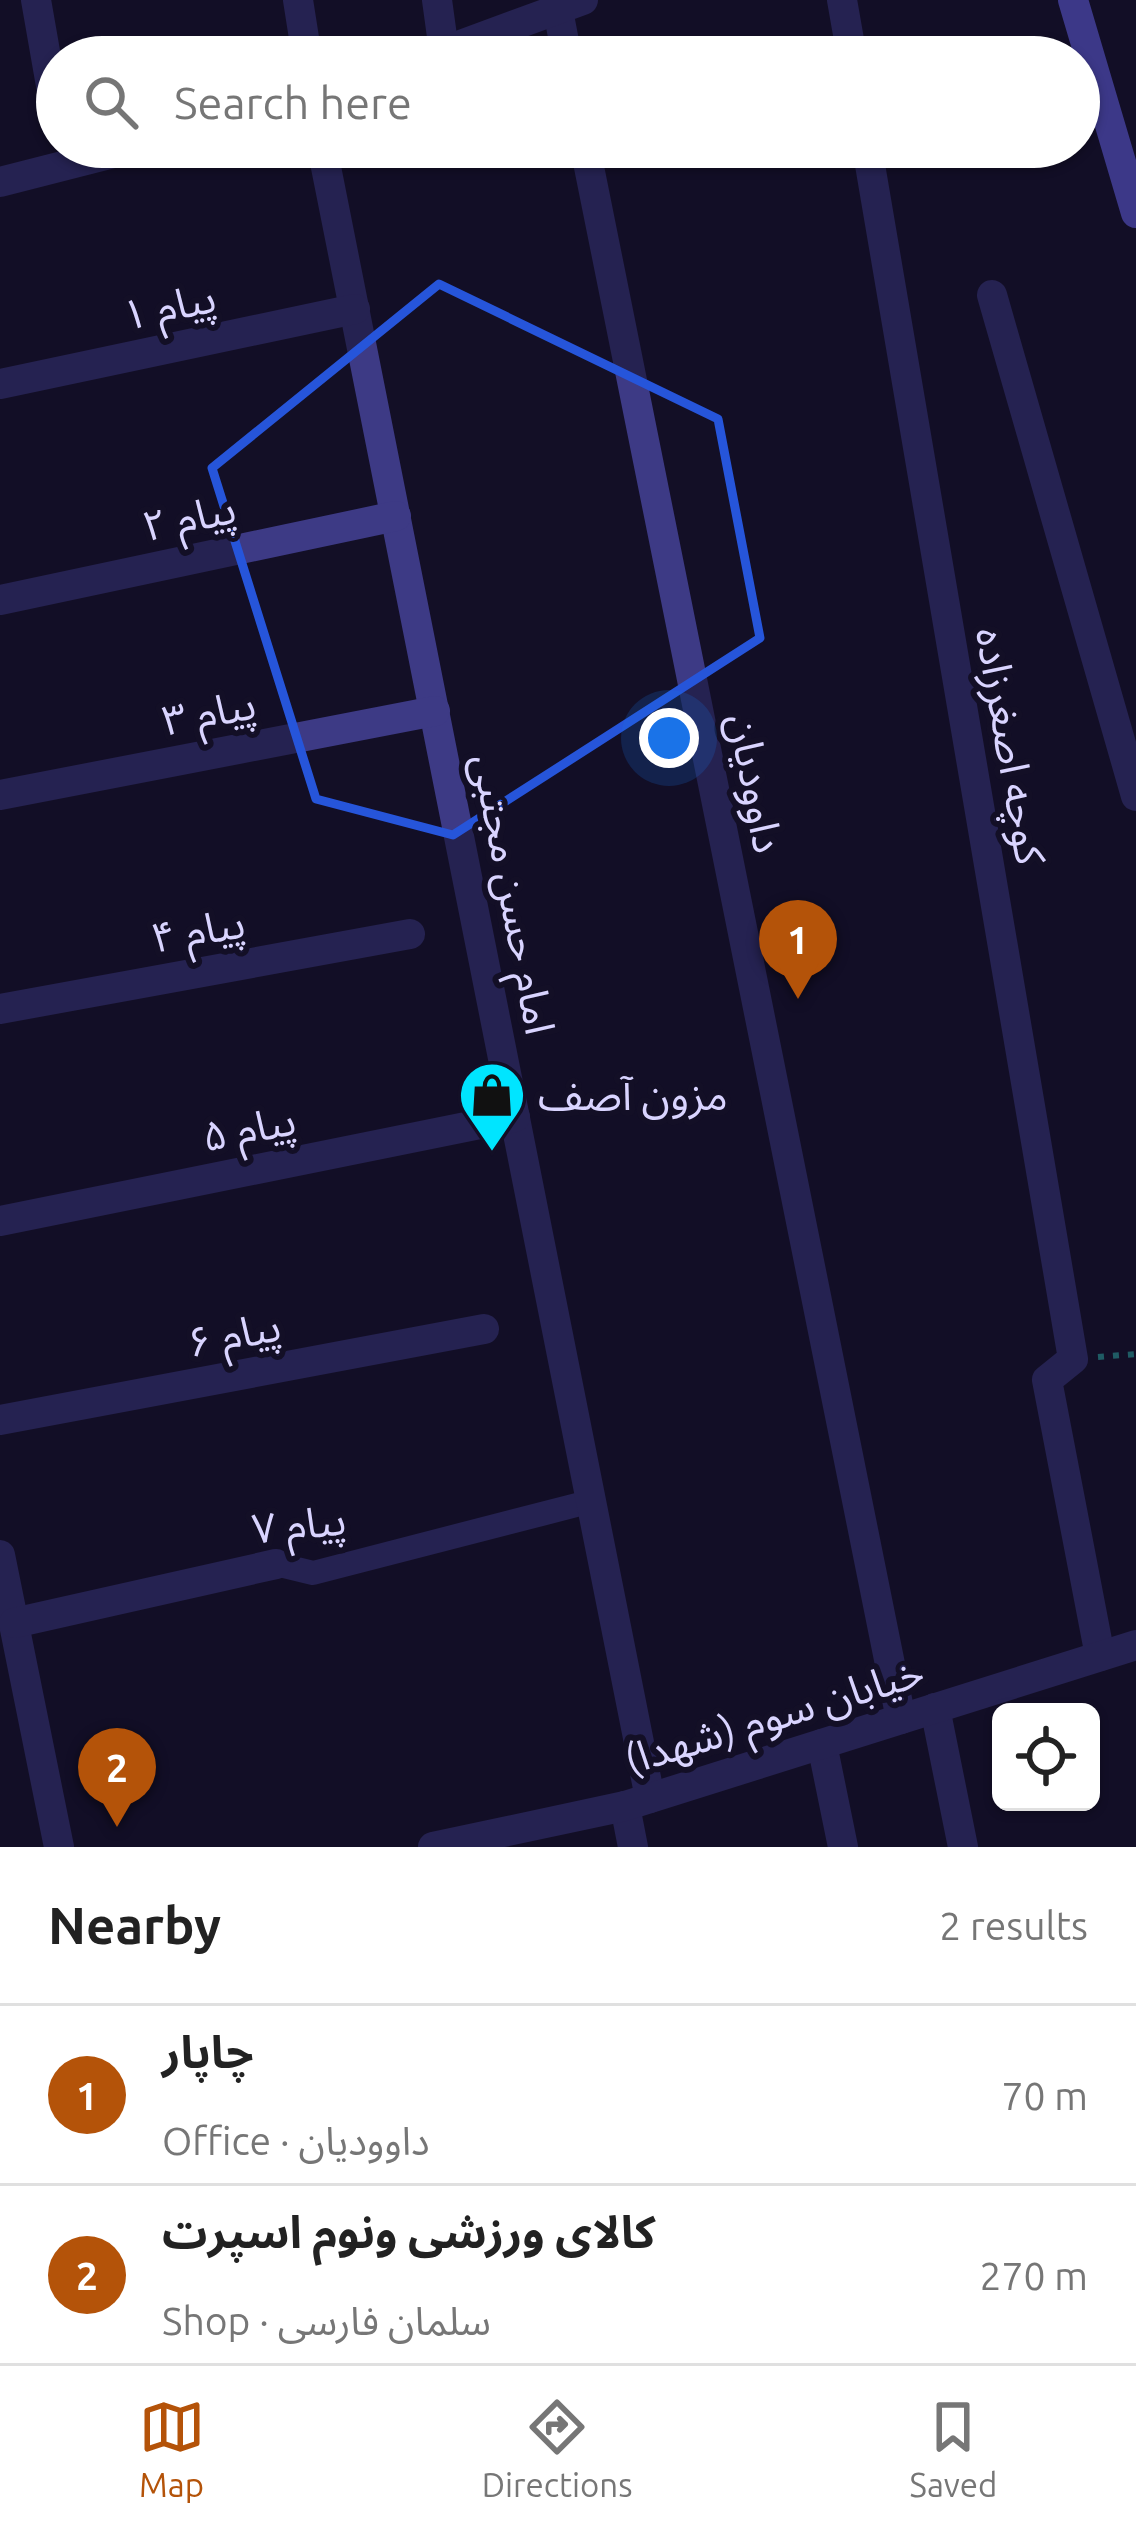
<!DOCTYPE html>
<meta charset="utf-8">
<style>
:root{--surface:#fff;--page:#f2f2f2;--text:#222;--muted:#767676;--line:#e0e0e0;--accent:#b45309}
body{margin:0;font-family:Ubuntu,"Noto Sans Arabic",sans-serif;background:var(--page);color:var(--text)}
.controls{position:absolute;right:36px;bottom:36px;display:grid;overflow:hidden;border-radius:18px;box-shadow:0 3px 9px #0004}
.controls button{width:108px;height:108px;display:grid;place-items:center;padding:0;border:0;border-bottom:3px solid var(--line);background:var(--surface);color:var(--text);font:60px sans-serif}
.you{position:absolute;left:669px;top:738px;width:42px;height:42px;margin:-30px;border:9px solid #fff;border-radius:50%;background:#1a73e8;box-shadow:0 0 0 18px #1a73e833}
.badge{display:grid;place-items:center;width:78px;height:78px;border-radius:50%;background:var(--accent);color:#fff;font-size:39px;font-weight:700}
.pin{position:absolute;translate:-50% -99px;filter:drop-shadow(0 3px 6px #0008)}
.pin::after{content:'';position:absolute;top:63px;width:42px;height:36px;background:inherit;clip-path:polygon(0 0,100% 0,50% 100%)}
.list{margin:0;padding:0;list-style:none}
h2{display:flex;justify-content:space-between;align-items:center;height:156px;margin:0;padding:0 48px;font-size:51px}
h2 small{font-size:39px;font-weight:400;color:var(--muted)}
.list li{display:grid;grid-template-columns:78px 1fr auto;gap:36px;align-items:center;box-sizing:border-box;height:180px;padding:0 48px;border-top:3px solid var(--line)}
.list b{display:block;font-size:45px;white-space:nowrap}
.list p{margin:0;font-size:39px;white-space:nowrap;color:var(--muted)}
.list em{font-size:39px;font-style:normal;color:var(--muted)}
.icon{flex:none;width:66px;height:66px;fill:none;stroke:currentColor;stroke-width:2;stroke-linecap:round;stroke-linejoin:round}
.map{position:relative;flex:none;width:1136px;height:1847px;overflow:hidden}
.search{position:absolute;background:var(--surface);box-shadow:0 3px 9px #0004;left:36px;right:36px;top:36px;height:132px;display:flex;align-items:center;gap:30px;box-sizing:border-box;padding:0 42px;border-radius:66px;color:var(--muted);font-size:45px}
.sheet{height:516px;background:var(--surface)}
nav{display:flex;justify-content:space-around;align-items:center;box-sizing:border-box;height:168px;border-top:3px solid var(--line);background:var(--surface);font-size:33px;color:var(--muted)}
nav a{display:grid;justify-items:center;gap:6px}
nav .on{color:var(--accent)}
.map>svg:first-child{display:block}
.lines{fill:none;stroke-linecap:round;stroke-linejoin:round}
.path{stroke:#2fb8b0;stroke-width:6;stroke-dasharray:6 9;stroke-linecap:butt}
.pedestrian{stroke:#3d3a85;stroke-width:24}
.minor{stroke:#3d3a85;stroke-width:30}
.tertiary{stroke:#3d3a85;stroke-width:30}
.secondary{stroke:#6f6bff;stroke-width:30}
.marked{fill:none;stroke:#2655da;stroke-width:9;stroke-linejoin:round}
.labels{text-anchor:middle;stroke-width:12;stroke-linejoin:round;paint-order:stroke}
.street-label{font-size:42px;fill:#d9d4ff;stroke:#130f26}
.poi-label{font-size:42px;fill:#d9d4ff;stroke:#130f26;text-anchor:start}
</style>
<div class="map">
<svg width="1136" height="1847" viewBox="0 0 1136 1847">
<rect width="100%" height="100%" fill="#130f26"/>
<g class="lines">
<polyline class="path" points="1098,1357 1136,1354"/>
<polyline class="pedestrian" points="276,1564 313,1573 592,1501"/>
<g class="minor">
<polyline points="36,0 57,120"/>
<polyline points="298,0 307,57"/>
<polyline points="437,0 444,51"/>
<polyline points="556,0 567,57"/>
<polyline points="842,0 852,57"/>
<polyline points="322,147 650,1798"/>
<polyline points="585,147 901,1719"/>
<polyline points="867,147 1073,1359 1047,1380 1100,1656"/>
<polyline points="992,295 1136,796"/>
<polyline points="0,384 355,309"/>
<polyline points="0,600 396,516"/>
<polyline points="0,795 435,711"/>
<polyline points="0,1009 410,934"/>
<polyline points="0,1221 515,1117"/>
<polyline points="0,1420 484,1329"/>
<polyline points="0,1555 59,1847"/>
<polyline points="14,1623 276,1564"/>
<polyline points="935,1708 963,1847"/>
<polyline points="822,1744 843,1847"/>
<polyline points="625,1806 633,1847"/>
</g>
<g class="tertiary">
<polyline points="428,57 583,0"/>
<polyline points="0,182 137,147"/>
<polyline points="433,1847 625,1806 1136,1645"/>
</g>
<polyline class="secondary" points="1073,0 1136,213"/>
</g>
<path d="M0 0H1136V1847H0ZM439,284L718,419L760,638L453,835L316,799L212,468Z" fill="#130f26" fill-opacity=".55" fill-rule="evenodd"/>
<path class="marked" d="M439,284L718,419L760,638L453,835L316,799L212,468Z"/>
<defs>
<g id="shop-pin" transform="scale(3.45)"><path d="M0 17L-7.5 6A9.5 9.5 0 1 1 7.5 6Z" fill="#00e5ff" stroke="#130f26"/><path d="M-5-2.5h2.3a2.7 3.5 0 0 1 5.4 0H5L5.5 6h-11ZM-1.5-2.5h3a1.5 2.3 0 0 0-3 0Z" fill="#111"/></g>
</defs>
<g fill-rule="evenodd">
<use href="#shop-pin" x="492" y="1095"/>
</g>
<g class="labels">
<g class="street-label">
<text transform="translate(169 306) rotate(-12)" y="15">پیام ۱</text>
<text transform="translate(189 517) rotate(-12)" y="15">پیام ۲</text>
<text transform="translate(209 712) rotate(-11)" y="15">پیام ۳</text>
<text transform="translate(1011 746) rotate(80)" y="15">کوچه اصغرزاده</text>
<text transform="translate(756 783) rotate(79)" y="15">داوودیان</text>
<text transform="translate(514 894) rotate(79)" y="15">امام حسن مجتبی</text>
<text transform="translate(198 930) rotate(-10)" y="15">پیام ۴</text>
<text transform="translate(249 1128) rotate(-11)" y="15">پیام ۵</text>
<text transform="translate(234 1334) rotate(-11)" y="15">پیام ۶</text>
<text transform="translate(299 1524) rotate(-6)" y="15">پیام ۷</text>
<text transform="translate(774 1715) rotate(-17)" y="15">خیابان سوم (شهدا)</text>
</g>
<g class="poi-label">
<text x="538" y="1110">مزون آصف</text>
</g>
</g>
</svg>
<div class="controls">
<button><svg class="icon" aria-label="locate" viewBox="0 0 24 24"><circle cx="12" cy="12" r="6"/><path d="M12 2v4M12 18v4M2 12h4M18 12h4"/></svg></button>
</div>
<div class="you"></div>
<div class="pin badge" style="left:798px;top:999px">1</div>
<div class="pin badge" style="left:117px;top:1827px">2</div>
<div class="search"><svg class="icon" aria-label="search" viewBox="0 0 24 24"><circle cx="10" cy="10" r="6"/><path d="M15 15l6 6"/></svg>Search here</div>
</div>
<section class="sheet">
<h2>Nearby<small>2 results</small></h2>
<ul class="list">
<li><span class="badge">1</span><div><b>چاپار</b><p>Office · داوودیان</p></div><em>70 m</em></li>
<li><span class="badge">2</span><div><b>کالای ورزشی ونوم اسپرت</b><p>Shop · سلمان فارسی</p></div><em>270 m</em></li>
</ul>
</section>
<nav>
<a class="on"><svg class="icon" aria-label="map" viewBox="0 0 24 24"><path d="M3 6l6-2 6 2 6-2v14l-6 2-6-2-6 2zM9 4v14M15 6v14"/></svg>Map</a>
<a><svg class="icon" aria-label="directions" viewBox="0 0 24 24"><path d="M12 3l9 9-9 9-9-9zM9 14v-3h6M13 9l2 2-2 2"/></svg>Directions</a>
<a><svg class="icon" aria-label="saved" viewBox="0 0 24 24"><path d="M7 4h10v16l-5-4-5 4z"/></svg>Saved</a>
</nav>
